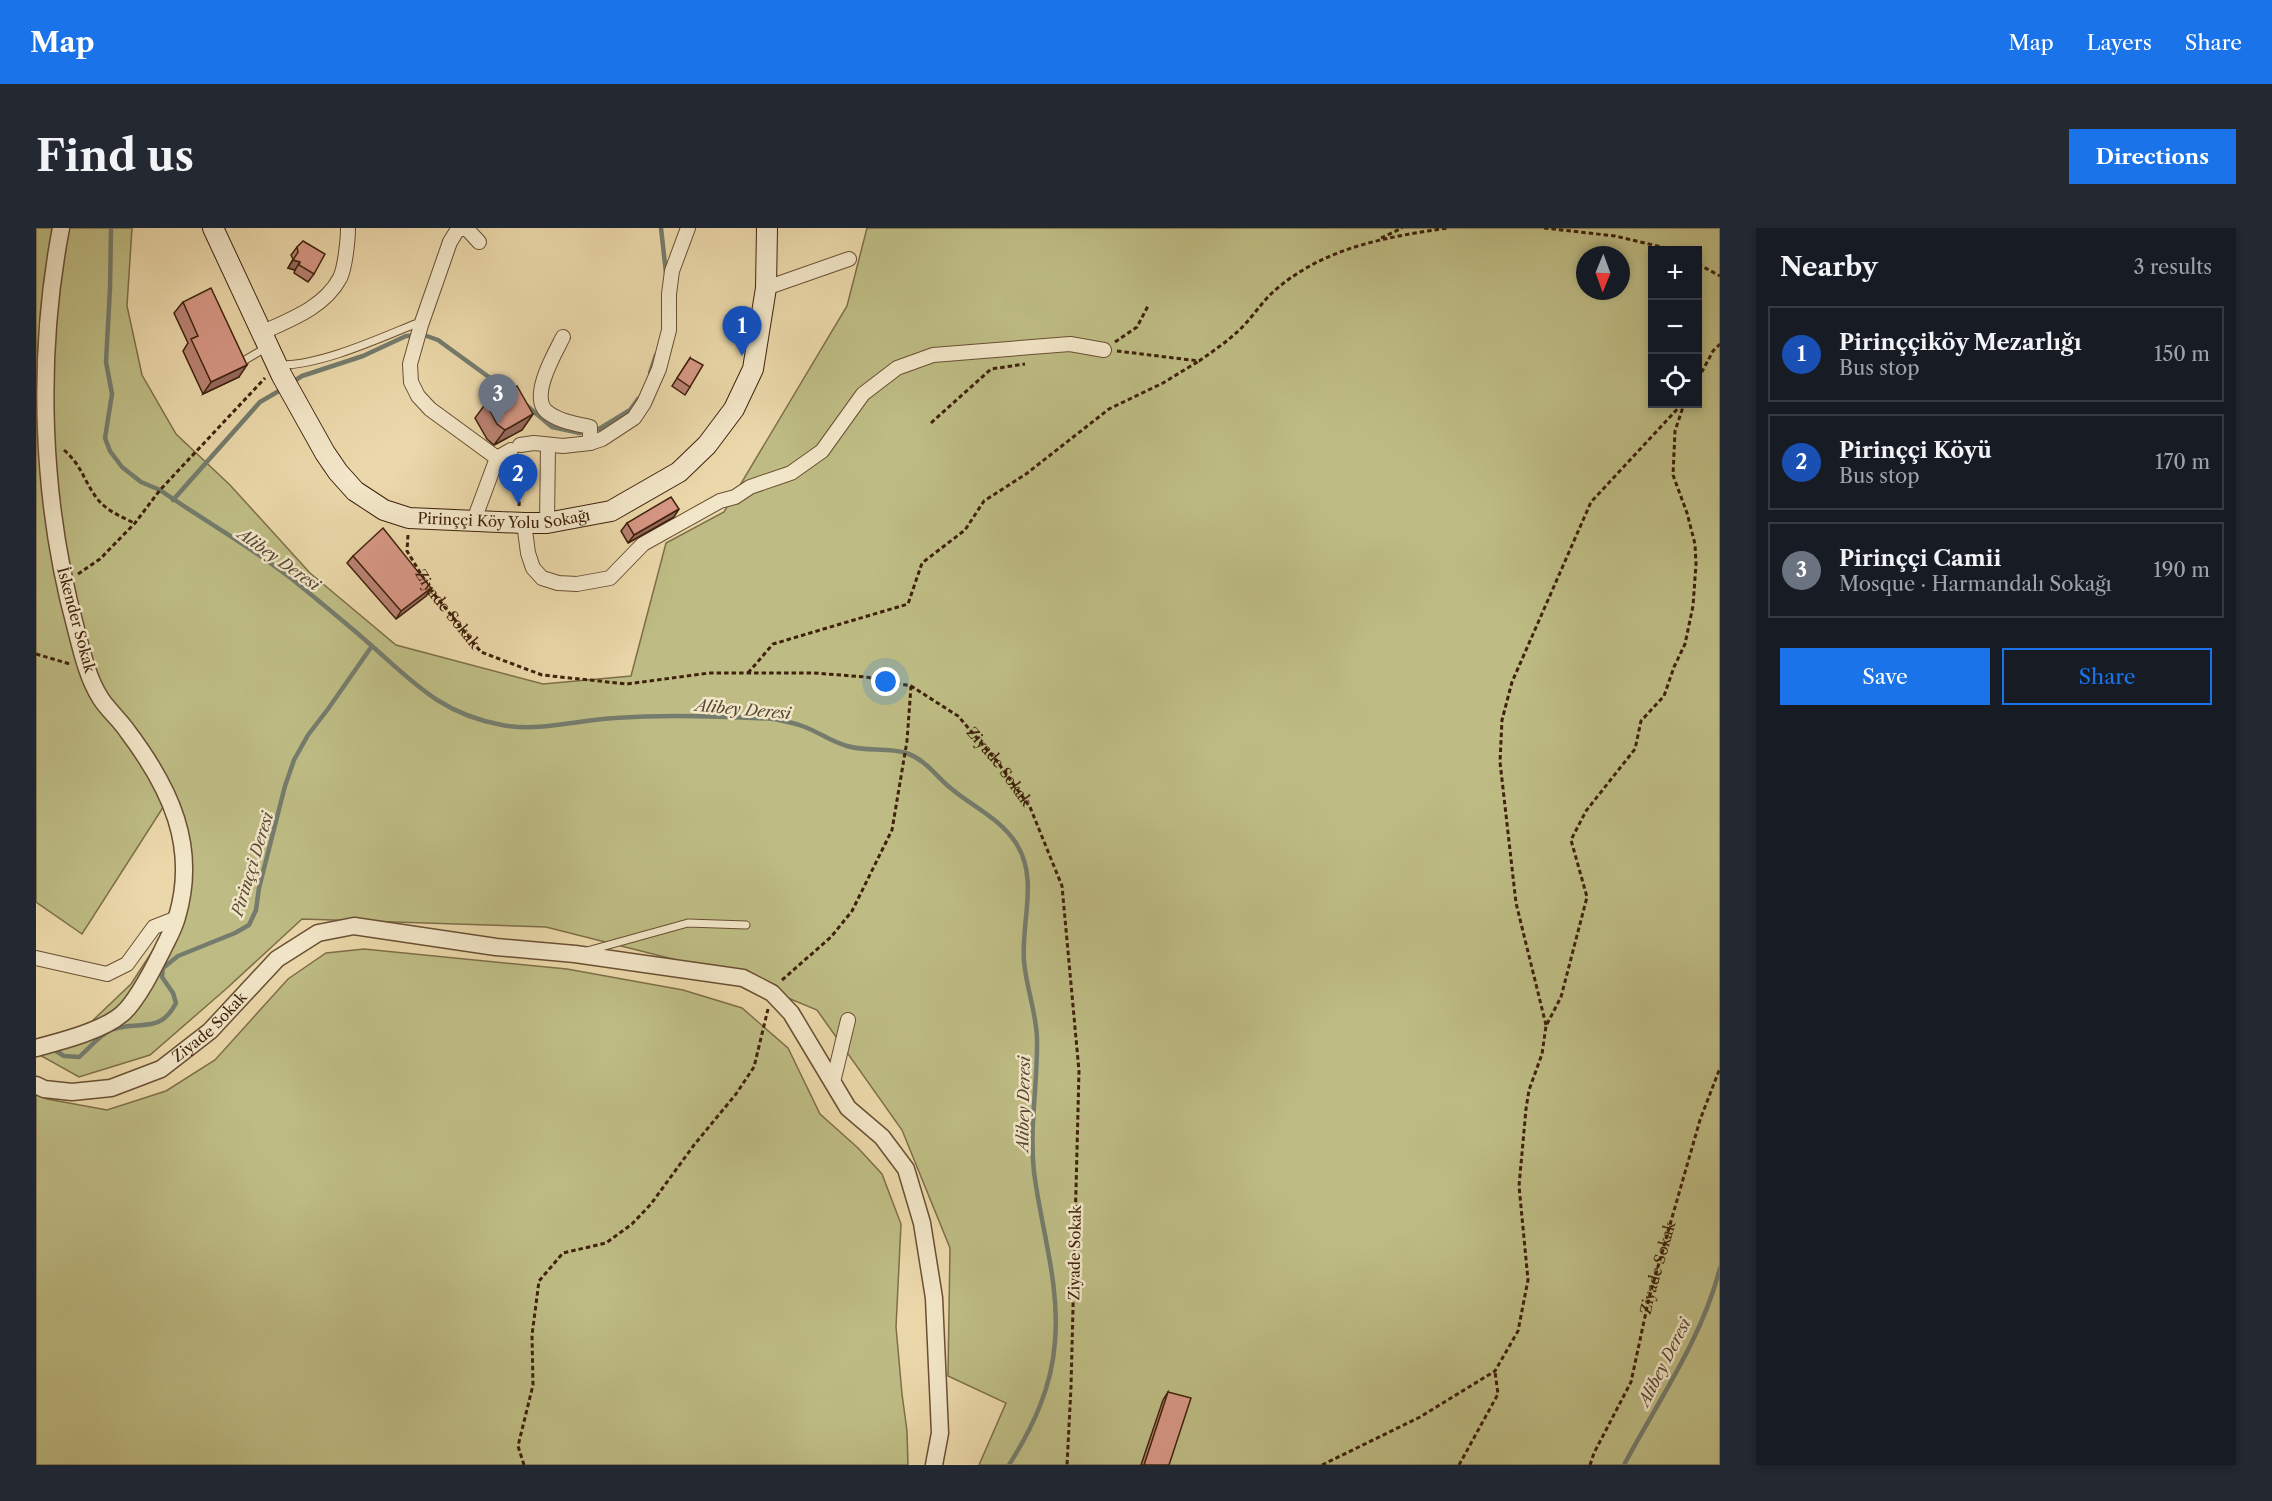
<!DOCTYPE html>
<meta charset="utf-8">
<style>
:root{--surface:#171b24;--page:#242831;--text:#f1f3f6;--muted:#9ea1a6;--line:#363941;--accent:#1a73e8}
body{margin:0;font-family:"Libre Caslon Text",serif;background:var(--page);color:var(--text)}
.controls{position:absolute;right:18px;top:18px;display:grid;overflow:hidden;border-radius:0px;box-shadow:0 3px 9px #0003}
.controls button{width:54px;height:54px;display:grid;place-items:center;padding:0;border:0;border-bottom:2px solid var(--line);background:var(--surface);color:var(--text);font:30px sans-serif}
.compass{position:absolute;left:1540px;top:18px;width:54px;height:54px;border-radius:50%;background:var(--surface);box-shadow:0 3px 9px #0003;rotate:181deg}
.you{position:absolute;left:850px;top:454px;width:21px;height:21px;margin:-15px;border:4px solid #fff;border-radius:50%;background:#1a73e8;box-shadow:0 0 0 9px #1a73e833}
.badge{display:grid;place-items:center;width:39px;height:39px;border-radius:50%;background:var(--accent);color:#fff;font-size:20px;font-weight:700}
.pin{position:absolute;translate:-50% -50px;filter:drop-shadow(0 2px 3px #0008)}
.pin::after{content:'';position:absolute;top:32px;width:21px;height:18px;background:inherit;clip-path:polygon(0 0,100% 0,50% 100%)}
.list{margin:0;padding:0;list-style:none}
h2{display:flex;justify-content:space-between;align-items:center;height:78px;margin:0;padding:0 24px;font-size:26px}
h2 small{font-size:20px;font-weight:400;color:var(--muted)}
.list li{display:grid;grid-template-columns:39px 1fr auto;gap:18px;align-items:center;box-sizing:border-box;height:96px;margin:0 12px 12px;padding:0 12px;border:2px solid var(--line);border-radius:0px}
.list b{display:block;font-size:22px;white-space:nowrap}
.list p{margin:0;font-size:20px;white-space:nowrap;color:var(--muted)}
.list em{font-size:20px;font-style:normal;color:var(--muted)}
.actions{display:flex;gap:12px;padding:18px 24px}
.actions a{flex:1;padding:14px 0;border:2px solid var(--accent);border-radius:0px;text-align:center;font-size:21px;color:var(--accent)}
.actions .main{background:var(--accent);color:#fff}
.icon{flex:none;width:33px;height:33px;fill:none;stroke:currentColor;stroke-width:2;stroke-linecap:round;stroke-linejoin:round}
.map{position:relative;flex:none;width:1684px;height:1237px;overflow:hidden;border-radius:0px}
header{display:flex;align-items:center;gap:36px;box-sizing:border-box;height:84px;padding:0 30px;background:var(--accent);color:#fff}
header strong{font-size:28px}
nav{display:flex;gap:33px;margin-inline-start:auto;font-size:21px}
.intro{display:flex;align-items:center;justify-content:space-between;box-sizing:border-box;height:144px;padding:0 36px}
h1{margin:0;font-size:42px}
.button{padding:15px 27px;border-radius:0px;background:var(--accent);color:#fff;font-size:21px;font-weight:700}
main{display:flex;gap:36px;padding:0 36px}
aside{flex:1;background:var(--surface);border-radius:0px;box-shadow:0 3px 9px #0003}
.map>svg:first-child{display:block}
.green{fill:#bebc84;stroke:#7e6e48;stroke-width:1.5;fill-rule:evenodd}
.lines{fill:none;stroke-linecap:round;stroke-linejoin:round}
.stream{stroke:#757c6d;stroke-width:4.5}
.service-casing{stroke:#6a4f33;stroke-width:9}
.minor-casing{stroke:#6a4f33;stroke-width:16}
.tertiary-casing{stroke:#6a4f33;stroke-width:19}
.secondary-casing{stroke:#3f210b;stroke-width:22}
.path{stroke:#3f210b;stroke-width:3;stroke-dasharray:4.5 3;stroke-linecap:butt}
.service{stroke:#f2e6c8;stroke-width:7}
.minor{stroke:#f2e6c8;stroke-width:14}
.tertiary{stroke:#f2e6c8;stroke-width:16}
.secondary{stroke:#f2e6c8;stroke-width:20}
.wall{fill:#b98272;stroke:#3f210b;stroke-width:1.5}
.shaded-wall{fill:#966a5d;stroke:#3f210b;stroke-width:1.5}
.building{fill:#d79785;stroke:#3f210b;stroke-width:1.5}
.labels{text-anchor:middle;stroke-width:5;stroke-linejoin:round;paint-order:stroke}
.street-label{font-size:15px;fill:#3f210b;stroke:#f2e6c8}
.water-label{font-size:16px;font-style:italic;fill:#564734;stroke:#f2e6c8}
</style>
<header>
<strong>Map</strong>
<nav><a>Map</a><a>Layers</a><a>Share</a></nav>
</header>
<div class="intro"><h1>Find us</h1><a class="button">Directions</a></div>
<main>
<div class="map">
<svg width="1684" height="1237" viewBox="0 0 1684 1237">
<rect width="100%" height="100%" fill="#ebd8aa"/>
<filter id="stains"><feTurbulence type="fractalNoise" baseFrequency=".00333" numOctaves="4"/><feColorMatrix values="0 0 0 0 .2 0 0 0 0 .09 0 0 0 0 .02 0 0 0 .5 -.17"/></filter>
<radialGradient id="worn" r=".72"><stop offset=".6" stop-color="#630" stop-opacity="0"/><stop offset="1" stop-color="#630" stop-opacity=".3"/></radialGradient>
<g class="green">
<path d="M0,0H96L91,78L106,147L140,206L194,257L274,345L360,417L507,456L595,448L630,315L688,284L811,78L831,0H1684V1237H943L970,1175L912,1148L914,1020L866,902L781,782L692,745L510,699L266,691L190,761L114,827L43,849L0,825V811L52,797L95,756L136,693L146,624L133,570L46,706L0,674ZM1616,22H1662V176H1616ZM1549,27H1585V63H1549Z"/>
<polygon points="328,721 531,741 647,762 706,780 752,820 784,886 822,920 846,946 865,996 860,1099 866,1166 871,1203 872,1237 0,1237 0,866 11,871 71,882 130,863 179,832 252,751 290,725"/>
</g>
<g class="lines">
<g class="stream">
<path d="M75,0L74,60L70,134L76,166L69,210L74,223L86,239L105,254L124,262C167,292 214,318 256,351C283,373 310,395 336,418C379,456 406,486 466,497C504,504 541,492 579,490C632,486 685,488 738,491C748,493 759,495 769,499C784,505 796,514 811,518C831,524 851,519 870,525C891,532 901,550 917,562C939,580 963,590 980,615C1003,651 985,693 988,733C990,759 1000,783 1001,810C1002,855 993,899 998,944C1005,1000 1024,1056 1019,1113C1016,1159 997,1199 973,1237"/>
<polyline points="625,0 630,45"/>
<polyline points="614,145 620,127"/>
<polyline points="255,155 266,148 327,128 370,108 388,107 402,112 476,166"/>
<polyline points="490,177 516,199 544,205"/>
<polyline points="563,201 594,182 602,171"/>
<polyline points="137,272 224,174 248,160"/>
<path d="M17,821L28,828L43,829C54,820 62,808 75,802C102,791 123,808 140,775L137,765L126,749L127,740L142,728L199,705L213,697L220,682L223,660L249,558L258,532L272,507L292,481L336,418"/>
<path d="M1588,1237C1622,1173 1666,1111 1684,1040"/>
</g>
<g class="service-casing">
<g id="service">
<polyline points="204,135 231,119"/>
<path d="M243,137C283,138 342,111 379,96L385,97"/>
<polyline points="551,723 652,695 710,697"/>
</g>
</g>
<g class="minor-casing">
<g id="minor">
<polyline points="443,14 431,1 422,1 414,14 385,97 374,136 375,154 382,168 394,181 461,230"/>
<polyline points="730,60 813,31"/>
<path d="M225,105C253,92 288,80 304,50C309,40 312,12 312,0"/>
<path d="M527,109C519,125 494,167 510,183C521,193 541,196 554,199V215"/>
<polyline points="484,217 498,215 527,218 554,215 566,211 598,190 608,175 623,141 633,102 633,66 636,43 652,0"/>
<polyline points="461,230 475,222"/>
<polyline points="438,292 461,230"/>
<polyline points="488,295 492,325 497,340 506,350 522,355 541,356 574,350 607,316 684,273 699,269 714,259 755,245 786,223 827,166 861,140 897,127 1034,116 1068,122"/>
<polyline points="511,295 512,217"/>
<polyline points="0,730 71,746 91,736 118,699 141,690"/>
<polyline points="797,854 812,792"/>
</g>
</g>
<g class="tertiary-casing">
<g id="tertiary">
<path d="M0,820C26,813 66,803 86,786C101,773 117,741 126,723C131,712 138,701 141,689C162,618 134,560 92,504C84,492 73,483 65,471C52,451 46,425 40,401C5,273 0,130 25,0"/>
<path id="s3" d="M0,857L8,861L36,864L75,860L125,841L174,803L241,731L282,705L318,698L460,719L539,726L707,750L736,765L755,785L812,880L846,909L870,941L886,995L898,1070L904,1205L898,1237"/>
</g>
</g>
<g class="secondary-casing">
<g id="secondary">
<path id="s4" d="M177,0L246,148L289,225L302,244L319,263L348,282L373,290L488,295H511L575,283L643,244L671,217L698,181L717,141L730,60L731,0"/>
</g>
</g>
<g class="path">
<polyline points="1508,0 1579,8 1638,22"/>
<polyline points="1345,10 1366,0"/>
<polyline points="1662,36 1684,48"/>
<polyline points="1079,114 1101,99 1113,76"/>
<path d="M1081,123L1163,133C1176,124 1189,115 1200,105C1214,93 1224,76 1237,64C1286,20 1349,9 1412,0"/>
<polyline points="1662,151 1677,123 1684,116"/>
<polyline points="895,195 955,141 989,136"/>
<path d="M28,222C46,238 47,251 60,269C69,282 84,288 98,295"/>
<polyline points="483,278 486,231"/>
<path id="s1" d="M372,307L371,323L394,361L445,424L506,447L591,456L673,445H778L830,449L875,458L922,488L960,532L994,579L1026,658L1043,843L1035,1159L1031,1237"/>
<polyline points="42,346 64,331 99,295 124,262 229,150"/>
<polyline points="0,426 34,436"/>
<polyline points="712,445 737,416 872,376 886,335 929,302 948,273 990,246 1073,181 1127,155 1163,133"/>
<polyline points="746,752 795,709 816,683 856,602 871,513 875,458"/>
<polyline points="1510,797 1480,675 1464,534 1466,492 1476,454 1555,274 1646,176"/>
<polyline points="488,1237 482,1218 497,1157 496,1107 503,1053 527,1025 570,1015 596,996 615,976 658,917 700,866 718,839 732,781"/>
<polyline points="1286,1237 1384,1189 1459,1143 1482,1103 1492,1052 1483,958 1490,881 1493,862 1506,826 1510,798 1525,769 1551,669 1535,612 1550,583 1599,521 1605,493 1628,468 1638,439 1649,416 1657,378 1660,336 1659,316 1651,285 1637,247 1639,203 1648,176"/>
<polyline points="1423,1237 1462,1166 1459,1144"/>
<path id="s2" d="M1554,1237L1558,1225L1595,1154L1613,1070L1664,892L1684,840"/>
</g>
<use href="#service" class="service"/>
<use href="#minor" class="minor"/>
<use href="#tertiary" class="tertiary"/>
<use href="#secondary" class="secondary"/>
</g>
<g class="wall">
<polygon points="261,19 278,46 272,54 258,45 259,42 252,40 257,31 255,27"/>
<polygon points="147,74 203,149 167,166 147,123 152,115 138,85"/>
<polygon points="654,130 654,159 649,167 636,158"/>
<polygon points="450,175 497,186 486,202 458,217 451,211 439,190"/>
<polygon points="638,289 592,315 585,303 591,295"/>
<polygon points="317,328 395,360 390,368 360,391 311,335"/>
<polygon points="1132,1164 1133,1237 1105,1237 1127,1172"/>
</g>
<g class="shaded-wall">
<polygon points="257,32 264,34 259,42 252,40"/>
<polygon points="211,137 203,149 167,166 175,154"/>
<polygon points="497,186 486,202 458,217 469,202"/>
<polygon points="643,281 638,289 592,315 598,307"/>
<polygon points="395,360 390,368 360,391 365,383"/>
</g>
<g class="building">
<polygon points="267,13 289,26 278,46 263,37 264,34 257,32 262,24 261,19"/>
<polygon points="175,60 211,137 175,154 155,111 162,108 147,74"/>
<polygon points="654,130 667,137 654,159 641,150"/>
<polygon points="481,158 497,186 469,202 461,196 450,175"/>
<polygon points="635,269 643,281 598,307 591,295"/>
<polygon points="347,300 395,360 365,383 317,328"/>
<polygon points="1132,1164 1155,1170 1133,1237 1108,1237"/>
</g>
<g class="labels">
<g class="street-label">
<text dy="5" stroke="none"><textPath href="#s4" startOffset="456">Pirinççi Köy Yolu Sokağı</textPath></text>
<text dy="5" stroke="none"><textPath href="#s1" startOffset="87">Ziyade Sokak</textPath></text>
<text transform="translate(40 392) rotate(75)" y="5">İskender Sokak</text>
<text dy="5" stroke="none"><textPath href="#s1" startOffset="699">Ziyade Sokak</textPath></text>
<text dy="5" stroke="none"><textPath href="#s3" startOffset="194">Ziyade Sokak</textPath></text>
<text transform="translate(1039 1025) rotate(-89)" y="5">Ziyade Sokak</text>
<text dy="5" stroke="none"><textPath href="#s2" startOffset="210">Ziyade Sokak</textPath></text>
</g>
<g class="water-label">
<text transform="translate(243 331) rotate(35)" y="6">Alibey Deresi</text>
<text transform="translate(707 481) rotate(5)" y="6">Alibey Deresi</text>
<text transform="translate(216 636) rotate(-73)" y="6">Pirinççi Deresi</text>
<text transform="translate(987 876) rotate(-89)" y="6">Alibey Deresi</text>
<text transform="translate(1628 1134) rotate(-63)" y="6">Alibey Deresi</text>
</g>
</g>
<rect width="100%" height="100%" filter="url(#stains)"/>
<rect width="100%" height="100%" fill="url(#worn)"/>
</svg>
<div class="controls">
<button>+</button>
<button>−</button>
<button><svg class="icon" aria-label="locate" viewBox="0 0 24 24"><circle cx="12" cy="12" r="6"/><path d="M12 2v4M12 18v4M2 12h4M18 12h4"/></svg></button>
</div>
<svg class="compass" viewBox="-18 -18 36 36"><path d="M0-13l5 13h-10z" fill="#e53935"/><path d="M0 13l5-13h-10z" fill="#9ea1a6"/></svg>
<div class="you"></div>
<div class="pin badge" style="left:706px;top:128px;background:#1a4fb4">1</div>
<div class="pin badge" style="left:482px;top:276px;background:#1a4fb4">2</div>
<div class="pin badge" style="left:462px;top:196px;background:#6b7280">3</div>
</div>
<aside>
<h2>Nearby<small>3 results</small></h2>
<ul class="list">
<li><span class="badge" style="background:#1a4fb4">1</span><div><b>Pirinççiköy Mezarlığı</b><p>Bus stop</p></div><em>150 m</em></li>
<li><span class="badge" style="background:#1a4fb4">2</span><div><b>Pirinççi Köyü</b><p>Bus stop</p></div><em>170 m</em></li>
<li><span class="badge" style="background:#6b7280">3</span><div><b>Pirinççi Camii</b><p>Mosque · Harmandalı Sokağı</p></div><em>190 m</em></li>
</ul>
<div class="actions"><a class="main">Save</a><a>Share</a></div>
</aside>
</main>
